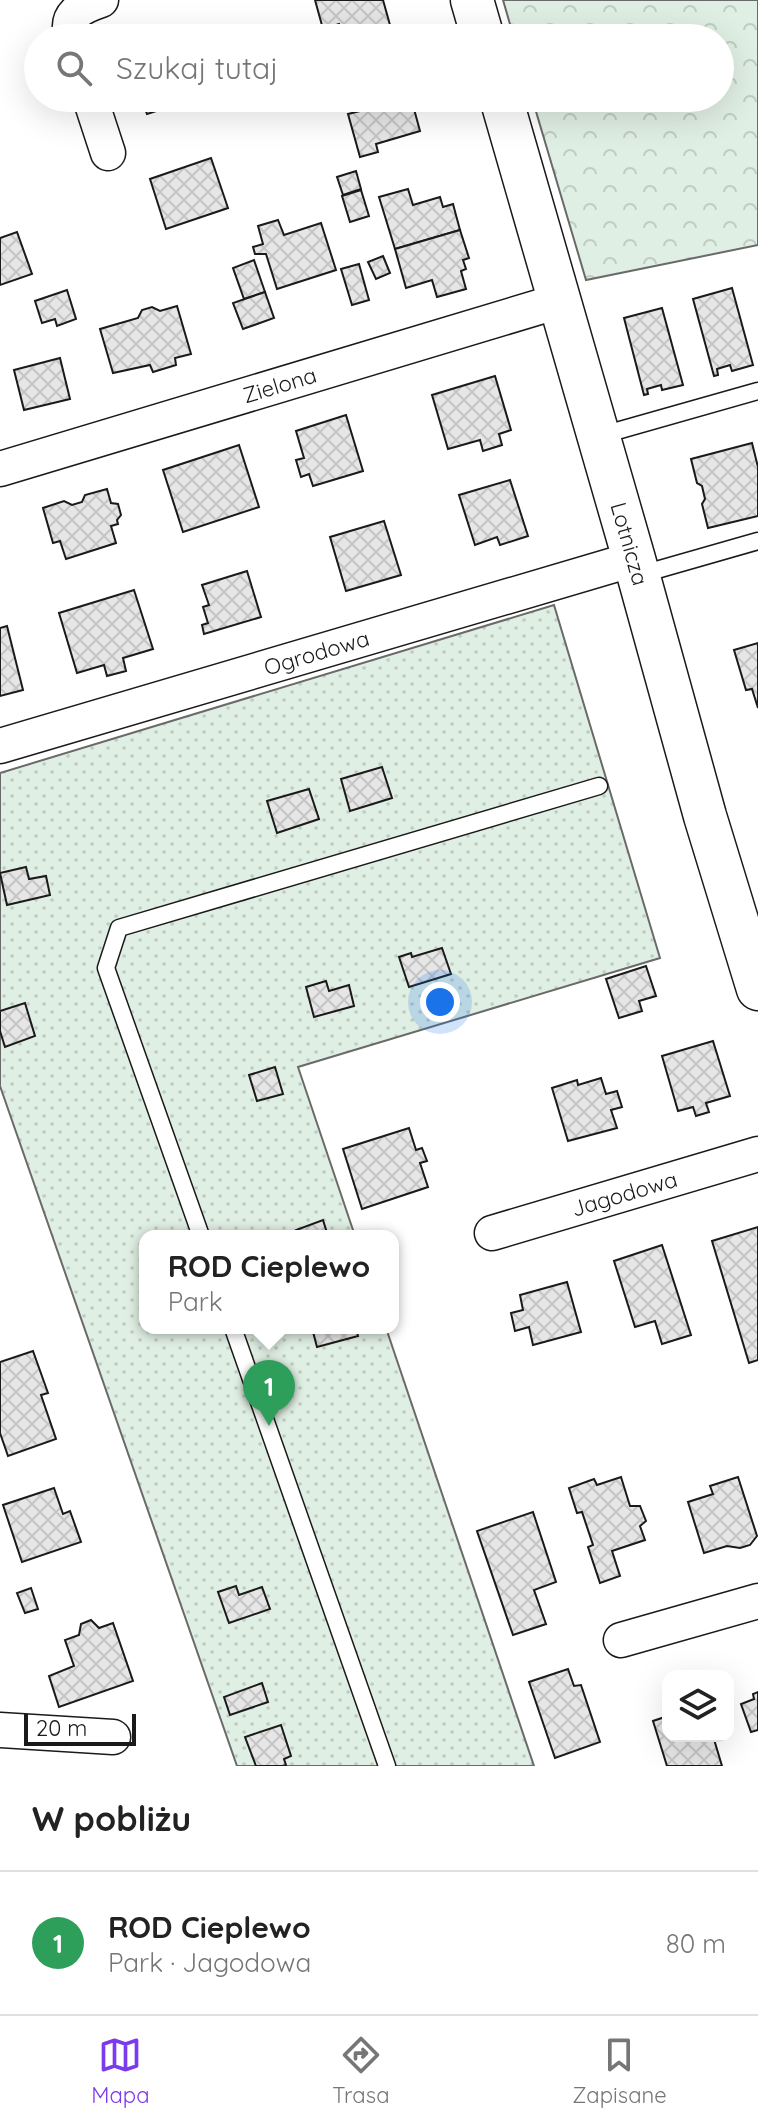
<!DOCTYPE html>
<html lang="pl">
<meta charset="utf-8">
<style>
:root{--surface:#fff;--page:#f6f6f6;--text:#222;--muted:#767676;--line:#e0e0e0;--accent:#7c3aed}
body{margin:0;font-family:Quicksand,sans-serif;background:var(--page);color:var(--text)}
.controls{position:absolute;right:24px;bottom:24px;display:grid;overflow:hidden;border-radius:16px;box-shadow:0 8px 32px #0002}
.controls button{width:72px;height:72px;display:grid;place-items:center;padding:0;border:0;border-bottom:2px solid var(--line);background:var(--surface);color:var(--text);font:40px sans-serif}
.scale{position:absolute;left:24px;bottom:20px;width:112px;box-sizing:border-box;padding-left:8px;border:4px solid #1a1a1a;border-top:0;font-size:22px;line-height:28px;white-space:nowrap;color:#1a1a1a;-webkit-text-stroke:6px #fff;paint-order:stroke}
.you{position:absolute;left:440px;top:1002px;width:28px;height:28px;margin:-20px;border:6px solid #fff;border-radius:50%;background:#1a73e8;box-shadow:0 0 0 12px #1a73e833}
.badge{display:grid;place-items:center;width:52px;height:52px;border-radius:50%;background:var(--accent);color:#fff;font-size:26px;font-weight:700}
.pin{position:absolute;translate:-50% -66px;filter:drop-shadow(0 2px 4px #0008)}
.pin::after{content:'';position:absolute;top:42px;width:28px;height:24px;background:inherit;clip-path:polygon(0 0,100% 0,50% 100%)}
.popup{position:absolute;left:139px;top:1230px;width:260px;height:104px;box-sizing:border-box;display:grid;place-content:center;border-radius:16px;background:var(--surface);filter:drop-shadow(0 2px 6px #0005);font-size:26px;white-space:nowrap;color:var(--muted)}
.popup b{font-size:30px;color:var(--text)}
.popup::after{content:'';position:absolute;left:50%;top:100%;margin-left:-16px;border:16px solid transparent;border-top-color:var(--surface)}
.list{margin:0;padding:0;list-style:none}
h2{display:flex;justify-content:space-between;align-items:center;height:104px;margin:0;padding:0 32px;font-size:34px}
h2 small{font-size:26px;font-weight:400;color:var(--muted)}
.list li{display:grid;grid-template-columns:52px 1fr auto;gap:24px;align-items:center;box-sizing:border-box;height:144px;padding:0 32px;border-top:2px solid var(--line)}
.list b{display:block;font-size:30px;white-space:nowrap}
.list p{margin:0;font-size:26px;white-space:nowrap;color:var(--muted)}
.list em{font-size:26px;font-style:normal;color:var(--muted)}
.icon{flex:none;width:44px;height:44px;fill:none;stroke:currentColor;stroke-width:2;stroke-linecap:round;stroke-linejoin:round}
.map{position:relative;flex:none;width:758px;height:1766px;overflow:hidden}
.search{position:absolute;background:var(--surface);box-shadow:0 8px 32px #0002;left:24px;right:24px;top:24px;height:88px;display:flex;align-items:center;gap:20px;box-sizing:border-box;padding:0 28px;border-radius:44px;color:var(--muted);font-size:30px}
.sheet{height:248px;background:var(--surface)}
nav{display:flex;justify-content:space-around;align-items:center;box-sizing:border-box;height:112px;border-top:2px solid var(--line);background:var(--surface);font-size:22px;color:var(--muted)}
nav a{display:grid;justify-items:center;gap:4px}
nav .on{color:var(--accent)}
.map>svg:first-child{display:block}
.park{fill:url(#park-crowns);stroke:#6a6a6a;stroke-width:2}
.garden{fill:url(#garden-dots);stroke:#6a6a6a;stroke-width:2}
.building{fill:url(#building-cross-hatch);stroke:#1a1a1a;stroke-width:2}
.lines{fill:none;stroke-linecap:round;stroke-linejoin:round}
.service-casing{stroke:#1a1a1a;stroke-width:19}
.minor-casing{stroke:#1a1a1a;stroke-width:37}
.tertiary-casing{stroke:#1a1a1a;stroke-width:45}
.service{stroke:#fff;stroke-width:16}
.minor{stroke:#fff;stroke-width:34}
.tertiary{stroke:#fff;stroke-width:42}
.labels{text-anchor:middle;stroke-width:6;stroke-linejoin:round;paint-order:stroke}
.street-label{font-size:22px;fill:#1a1a1a;stroke:#fff}
</style>
<div class="map">
<svg width="758" height="1766" viewBox="0 0 758 1766">
<defs>
<pattern id="park-crowns" width="20" height="18" patternUnits="userSpaceOnUse" patternTransform="scale(2)"><rect width="20" height="18" fill="#e0efe3"/><path d="M2 6a3 3 0 1 1 6 0M12 15a3 3 0 1 1 6 0" fill="none" stroke="#c0ccc2"/></pattern>
<pattern id="garden-dots" width="8" height="8" patternUnits="userSpaceOnUse" patternTransform="scale(2)"><rect width="8" height="8" fill="#e0efe3"/><path d="M2 2h.1M6 6h.1" fill="none" stroke="#c0ccc2" stroke-width="1.8" stroke-linecap="round"/></pattern>
<pattern id="building-cross-hatch" width="8" height="8" patternUnits="userSpaceOnUse" patternTransform="scale(2)"><rect width="8" height="8" fill="#e6e6e6"/><path d="M0 0l8 8M0 8l8-8" fill="none" stroke="#c5c5c5"/></pattern>
</defs>
<rect width="100%" height="100%" fill="#fff"/>
<polygon class="park" points="503,0 758,0 758,245 586,280 532,98 720,98 720,38 514,38"/>
<polygon class="garden" points="554,605 660,958 298,1067 355,1236 145,1236 145,1328 386,1328 534,1766 237,1766 0,1086 0,773"/>
<g class="building">
<polygon points="315,0 383,0 390,25 343,38 339,24 323,29"/>
<polygon points="141,98 190,98 191,100 147,114"/>
<polygon points="361,98 411,98 420,131 376,144 378,152 360,157 348,114 364,110"/>
<polygon points="211,158 228,208 166,229 150,179"/>
<polygon points="356,171 361,189 343,195 337,177"/>
<polygon points="408,189 413,205 440,197 443,207 453,204 460,230 395,249 379,197"/>
<polygon points="361,190 369,216 350,222 342,196"/>
<polygon points="278,220 284,235 321,223 336,270 277,289 266,254 255,254 253,247 263,244 258,226"/>
<polygon points="460,230 469,258 463,260 466,269 461,271 466,289 437,297 432,280 406,288 395,249"/>
<polygon points="17,232 32,274 0,285 0,238"/>
<polygon points="383,256 390,273 376,279 368,262"/>
<polygon points="254,260 265,292 244,299 233,268"/>
<polygon points="359,264 369,300 352,305 341,269"/>
<polygon points="732,288 753,365 732,371 730,365 717,369 718,375 714,376 693,299"/>
<polygon points="67,290 76,319 57,326 55,319 42,323 35,301"/>
<polygon points="265,292 274,318 243,329 233,303"/>
<polygon points="177,306 191,354 175,358 176,365 153,372 150,365 113,373 100,329 138,318 142,310 152,307 160,311"/>
<polygon points="662,308 683,385 662,390 661,385 647,389 648,394 644,395 624,318"/>
<polygon points="60,358 70,399 24,410 14,370"/>
<polygon points="495,376 511,430 499,434 502,445 483,451 480,440 448,449 432,395"/>
<polygon points="346,415 363,471 313,486 309,474 301,477 296,460 304,458 296,431"/>
<polygon points="752,443 758,467 758,516 708,528 702,504 705,499 702,486 697,483 691,459"/>
<polygon points="239,445 259,507 183,532 163,470"/>
<polygon points="510,480 528,536 500,545 497,537 475,545 459,495"/>
<polygon points="107,489 111,503 118,504 121,515 117,520 118,524 111,526 116,543 66,559 60,541 53,543 43,508 64,501 72,505 82,502 85,495"/>
<polygon points="384,521 401,575 346,591 330,537"/>
<polygon points="247,571 261,617 204,634 202,625 208,623 203,607 209,605 202,585"/>
<polygon points="134,590 153,649 123,658 126,671 107,676 104,665 77,673 59,613"/>
<polygon points="7,626 23,690 0,696 0,628"/>
<polygon points="758,643 758,708 752,689 746,690 734,650"/>
<polygon points="382,767 392,798 350,811 341,779"/>
<polygon points="309,789 319,819 277,833 267,801"/>
<polygon points="26,867 29,879 46,876 50,895 7,905 0,873"/>
<polygon points="442,948 451,974 409,987 399,957 411,953 412,957"/>
<polygon points="646,966 656,996 639,1001 642,1011 619,1018 606,979"/>
<polygon points="326,981 329,991 349,985 354,1006 314,1017 306,987"/>
<polygon points="25,1003 35,1036 5,1047 0,1031 0,1011"/>
<polygon points="713,1041 730,1096 706,1103 709,1112 696,1116 693,1107 678,1111 662,1056"/>
<polygon points="275,1067 283,1094 257,1101 249,1075"/>
<polygon points="601,1078 606,1094 617,1091 622,1107 611,1110 617,1128 568,1141 552,1088 577,1080 578,1085"/>
<polygon points="409,1128 416,1150 422,1148 427,1161 420,1163 428,1187 362,1209 343,1149"/>
<polygon points="323,1220 328,1236 298,1236 296,1230"/>
<polygon points="758,1227 758,1360 749,1363 712,1241"/>
<polygon points="662,1245 691,1335 662,1344 655,1321 635,1327 614,1261"/>
<polygon points="567,1282 581,1332 533,1345 529,1327 515,1331 511,1313 523,1310 520,1295"/>
<polygon points="312,1328 356,1328 358,1336 317,1347"/>
<polygon points="33,1351 48,1393 41,1395 56,1439 8,1456 0,1433 0,1362"/>
<polygon points="621,1477 630,1506 640,1506 646,1521 640,1526 645,1540 612,1551 620,1576 600,1583 588,1547 593,1545 582,1512 577,1513 569,1488 594,1479 597,1485"/>
<polygon points="738,1477 757,1536 750,1545 740,1548 727,1546 704,1553 688,1502 713,1494 710,1486"/>
<polygon points="54,1488 63,1514 70,1511 81,1542 22,1562 3,1505"/>
<polygon points="533,1512 556,1582 534,1590 546,1624 513,1635 477,1531"/>
<polygon points="236,1586 239,1595 262,1587 270,1609 229,1623 218,1592"/>
<polygon points="31,1588 38,1609 25,1613 17,1593"/>
<polygon points="91,1620 99,1628 113,1623 133,1681 59,1707 49,1676 74,1666 65,1640 79,1635 81,1624"/>
<polygon points="568,1669 574,1686 581,1685 600,1742 555,1758 529,1682"/>
<polygon points="262,1683 268,1702 230,1715 224,1697"/>
<polygon points="758,1692 758,1730 751,1732 741,1704 754,1699 753,1694"/>
<polygon points="668,1716 668,1736 713,1736 722,1766 667,1766 653,1721"/>
<polygon points="281,1725 291,1756 284,1759 286,1765 283,1766 256,1766 245,1737"/>
</g>
<g class="lines">
<g class="service-casing">
<g id="service">
<polyline points="599,436 758,391"/>
<polyline points="639,575 758,541"/>
<polyline points="201,1236 106,968 119,928 599,786"/>
<polyline points="233,1328 387,1766"/>
</g>
</g>
<g class="minor-casing">
<g id="minor">
<path d="M72,38C64,14 81,7 101,0"/>
<polyline points="90,98 108,153"/>
<path id="s1" d="M0,469L559,301"/>
<path id="s2" d="M0,746L634,559"/>
<path id="s3" d="M492,1233L758,1154"/>
<polyline points="621,1640 758,1601"/>
<polyline points="0,1730 113,1737"/>
</g>
</g>
<g class="tertiary-casing">
<g id="tertiary">
<polyline points="472,0 483,38"/>
<path id="s4" d="M501,98L634,559L705,816L758,989"/>
</g>
</g>
<use href="#service" class="service"/>
<use href="#minor" class="minor"/>
<use href="#tertiary" class="tertiary"/>
</g>
<g class="labels">
<g class="street-label">
<text dy="8" stroke="none"><textPath href="#s1" startOffset="292">Zielona</textPath></text>
<text dy="8" stroke="none"><textPath href="#s4" startOffset="464">Lotnicza</textPath></text>
<text dy="8" stroke="none"><textPath href="#s2" startOffset="330">Ogrodowa</textPath></text>
<text dy="8" stroke="none"><textPath href="#s3" startOffset="138">Jagodowa</textPath></text>
</g>
</g>
</svg>
<div class="controls">
<button><svg class="icon" aria-label="layers" viewBox="0 0 24 24"><path d="M12 4l9 5-9 5-9-5zM3 14l9 5 9-5"/></svg></button>
</div>
<div class="scale">20 m</div>
<div class="you"></div>
<div class="pin badge" style="left:269px;top:1426px;background:#2e9e5b">1</div>
<div class="popup"><b>ROD Cieplewo</b>Park</div>
<div class="search"><svg class="icon" aria-label="search" viewBox="0 0 24 24"><circle cx="10" cy="10" r="6"/><path d="M15 15l6 6"/></svg>Szukaj tutaj</div>
</div>
<section class="sheet">
<h2>W pobliżu<small></small></h2>
<ul class="list">
<li><span class="badge" style="background:#2e9e5b">1</span><div><b>ROD Cieplewo</b><p>Park · Jagodowa</p></div><em>80 m</em></li>
</ul>
</section>
<nav>
<a class="on"><svg class="icon" aria-label="map" viewBox="0 0 24 24"><path d="M3 6l6-2 6 2 6-2v14l-6 2-6-2-6 2zM9 4v14M15 6v14"/></svg>Mapa</a>
<a><svg class="icon" aria-label="directions" viewBox="0 0 24 24"><path d="M12 3l9 9-9 9-9-9zM9 14v-3h6M13 9l2 2-2 2"/></svg>Trasa</a>
<a><svg class="icon" aria-label="saved" viewBox="0 0 24 24"><path d="M7 4h10v16l-5-4-5 4z"/></svg>Zapisane</a>
</nav>
